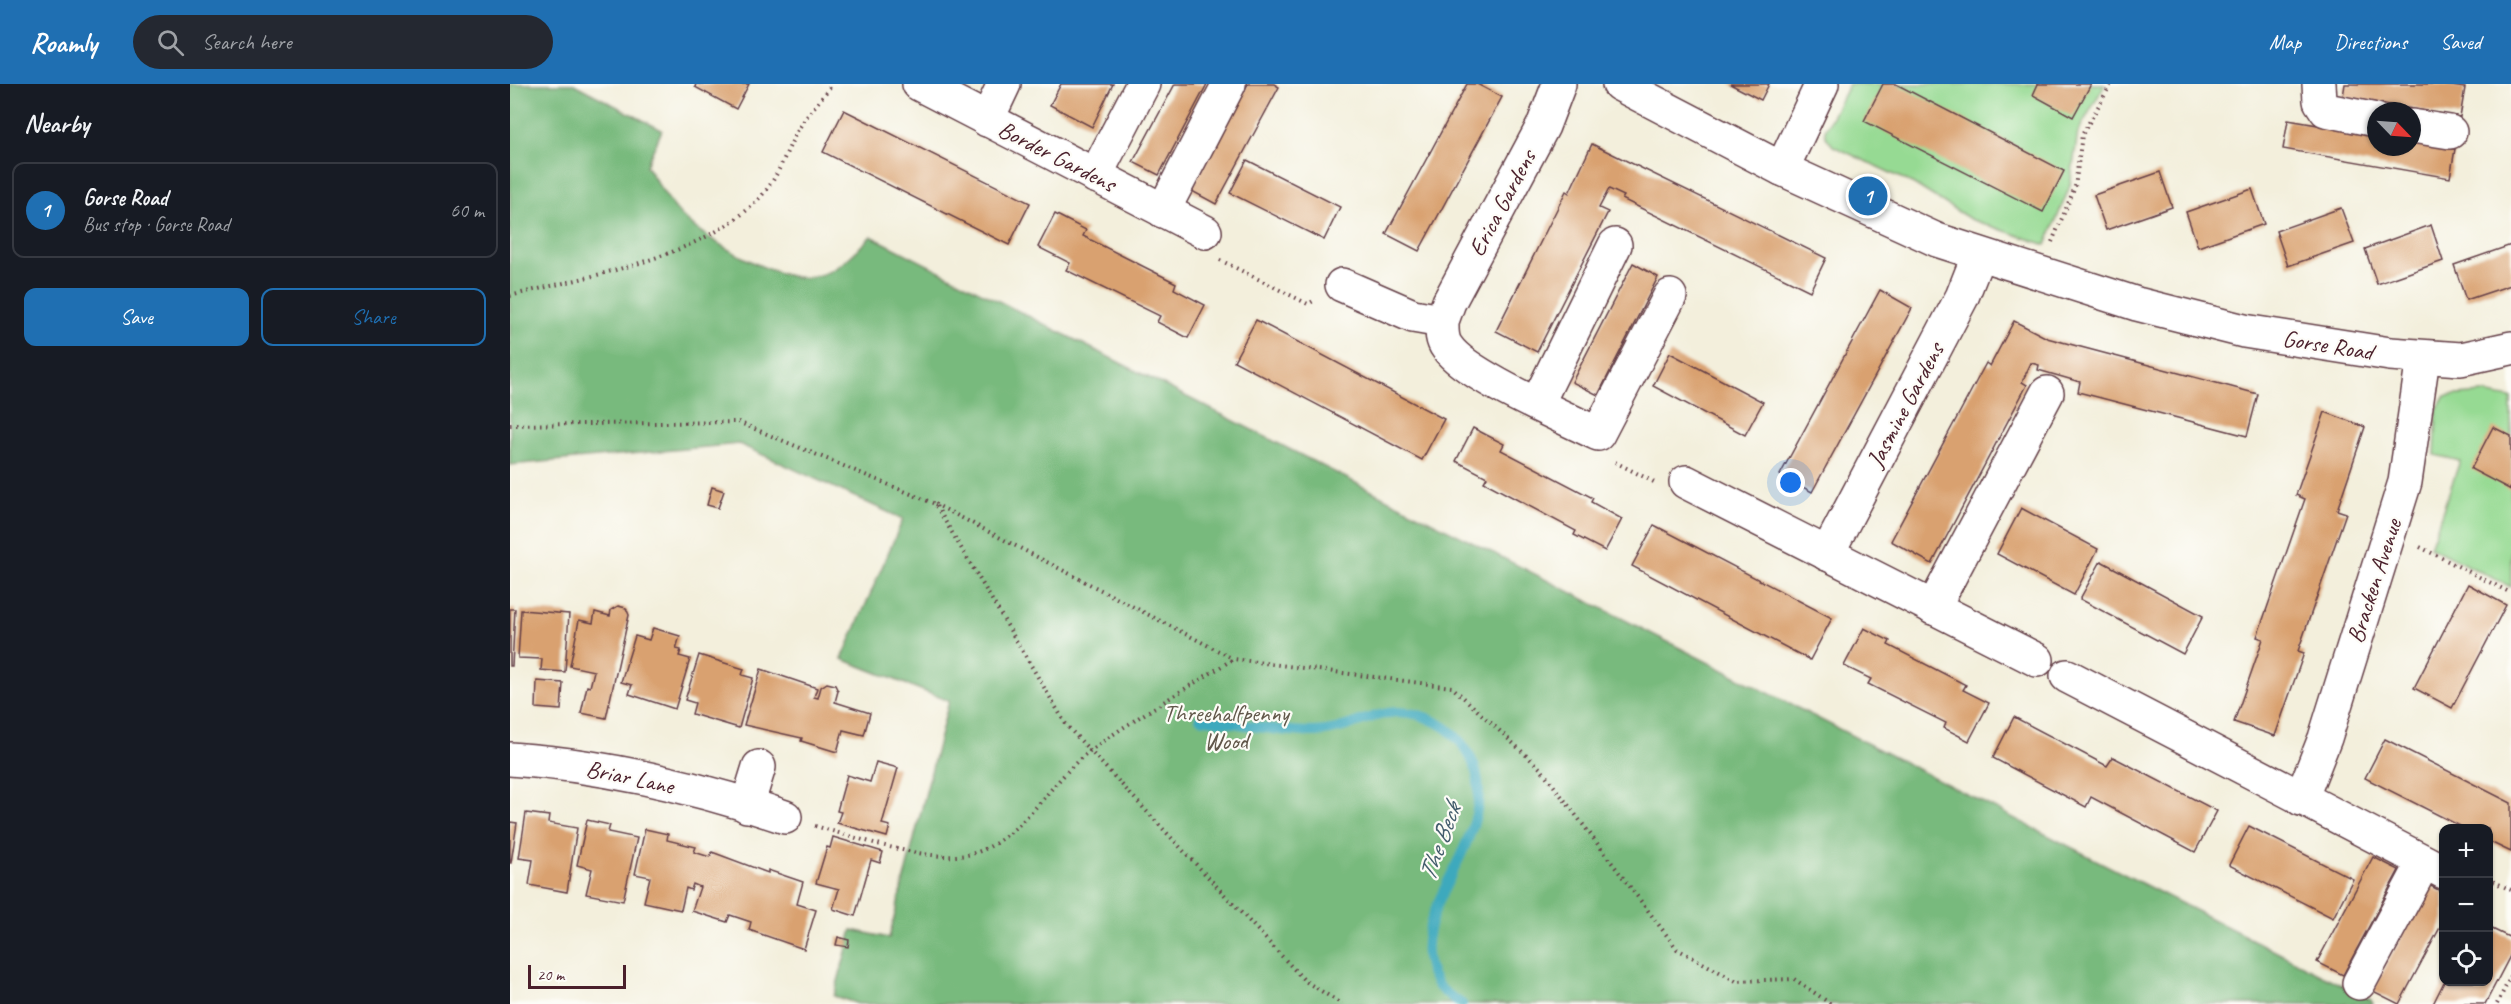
<!DOCTYPE html>
<meta charset="utf-8">
<style>
:root{--surface:#171b24;--page:#242831;--text:#f1f3f6;--muted:#9ea1a6;--line:#363941;--accent:#1f6fb2}
body{margin:0;font-family:Caveat,sans-serif;background:var(--page);color:var(--text)}
.controls{position:absolute;right:18px;bottom:18px;display:grid;overflow:hidden;border-radius:12px;box-shadow:0 2px 4px #0004}
.controls button{width:54px;height:54px;display:grid;place-items:center;padding:0;border:0;border-bottom:2px solid var(--line);background:var(--surface);color:var(--text);font:30px sans-serif}
.compass{position:absolute;left:1857px;top:18px;width:54px;height:54px;border-radius:50%;background:var(--surface);box-shadow:0 2px 4px #0004;rotate:115deg}
.scale{position:absolute;left:18px;bottom:15px;width:98px;box-sizing:border-box;padding-left:6px;border:3px solid #4a1f2b;border-top:0;font-size:16px;line-height:21px;white-space:nowrap;color:#4a1f2b;-webkit-text-stroke:4px #fdfcf7;paint-order:stroke}
.you{position:absolute;left:1281px;top:399px;width:21px;height:21px;margin:-15px;border:4px solid #fff;border-radius:50%;background:#1a73e8;box-shadow:0 0 0 9px #1a73e833}
.badge{display:grid;place-items:center;width:39px;height:39px;border-radius:50%;background:var(--accent);color:#fff;font-size:20px;font-weight:700}
.pin{position:absolute;translate:-50% -50%;border:3px solid #fff;box-shadow:0 2px 6px #0006}
.list{margin:0;padding:0;list-style:none}
h2{display:flex;justify-content:space-between;align-items:center;height:78px;margin:0;padding:0 24px;font-size:26px}
h2 small{font-size:20px;font-weight:400;color:var(--muted)}
.list li{display:grid;grid-template-columns:39px 1fr auto;gap:18px;align-items:center;box-sizing:border-box;height:96px;margin:0 12px 12px;padding:0 12px;border:2px solid var(--line);border-radius:12px}
.list b{display:block;font-size:22px;white-space:nowrap}
.list p{margin:0;font-size:20px;white-space:nowrap;color:var(--muted)}
.list em{font-size:20px;font-style:normal;color:var(--muted)}
.actions{display:flex;gap:12px;padding:18px 24px}
.actions a{flex:1;padding:14px 0;border:2px solid var(--accent);border-radius:12px;text-align:center;font-size:21px;color:var(--accent)}
.actions .main{background:var(--accent);color:#fff}
.icon{flex:none;width:33px;height:33px;fill:none;stroke:currentColor;stroke-width:2;stroke-linecap:round;stroke-linejoin:round}
.map{position:relative;flex:none;width:2001px;height:920px;overflow:hidden}
header{display:flex;align-items:center;gap:36px;box-sizing:border-box;height:84px;padding:0 30px;background:var(--accent);color:#fff}
header strong{font-size:28px}
nav{display:flex;gap:33px;margin-inline-start:auto;font-size:21px}
.search{width:420px;height:54px;background:var(--page);display:flex;align-items:center;gap:15px;box-sizing:border-box;padding:0 21px;border-radius:33px;color:var(--muted);font-size:22px}
main{display:flex}
aside{flex:1;background:var(--surface)}
.map>svg:first-child{display:block}
.green{fill:#96da93;stroke:#707c5f;stroke-width:1.5}
.forest{fill:#78ba7d;stroke:#616c54;stroke-width:1.5}
.lines{fill:none;stroke-linecap:round;stroke-linejoin:round}
.stream{stroke:#3da9bd;stroke-width:10}
.building{fill:#d9a170}
.minor-casing{stroke:#633e46;stroke-width:36}
.path{stroke:#633e46;stroke-width:4;stroke-dasharray:1.5 4.5;stroke-linecap:butt}
.minor{stroke:#fff;stroke-width:33}
.labels{text-anchor:middle;stroke-width:4.5;stroke-linejoin:round;paint-order:stroke}
.street-label{font-size:24px;fill:#4a1f2b;stroke:#fdfcf7}
.park-label{font-size:24px;fill:#61574a;stroke:#fdfcf7}
.water-label{font-size:26px;font-style:italic;fill:#445d6d;stroke:#fdfcf7}
</style>
<header>
<strong>Roamly</strong>
<div class="search"><svg class="icon" aria-label="search" viewBox="0 0 24 24"><circle cx="10" cy="10" r="6"/><path d="M15 15l6 6"/></svg>Search here</div>
<nav><a>Map</a><a>Directions</a><a>Saved</a></nav>
</header>
<main>
<aside>
<h2>Nearby<small></small></h2>
<ul class="list">
<li><span class="badge">1</span><div><b>Gorse Road</b><p>Bus stop · Gorse Road</p></div><em>60 m</em></li>
</ul>
<div class="actions"><a class="main">Save</a><a>Share</a></div>
</aside>
<div class="map">
<svg width="2001" height="920" viewBox="0 0 2001 920">
<rect width="100%" height="100%" fill="#fdfcf7"/>
<filter id="ink" filterUnits="userSpaceOnUse"><feTurbulence type="fractalNoise" baseFrequency=".0167" numOctaves="2"/><feDisplacementMap in="SourceGraphic" scale="12" xChannelSelector="R" yChannelSelector="G"/><feConvolveMatrix kernelMatrix="1 2 1 2 8 2 1 2 1" color-interpolation-filters="sRGB"/></filter>
<filter id="wash" filterUnits="userSpaceOnUse"><feTurbulence type="fractalNoise" baseFrequency=".008" numOctaves="4" result="noise"/><feDisplacementMap in="SourceGraphic" scale="24" xChannelSelector="R" yChannelSelector="G"/><feGaussianBlur stdDeviation="1.35" result="paint"/><feColorMatrix in="noise" values="0 0 0 0 0 0 0 0 0 0 0 0 0 0 0 0 0 1.4 0 .05"/><feComposite in="paint" operator="in"/></filter>
<g filter="url(#wash)">
<rect width="100%" height="100%" fill="#f3efdc"/>
<g class="green">
<polygon points="1339,0 1595,0 1568,48 1560,102 1536,161 1460,135 1404,100 1323,62 1316,53 1315,46"/>
<polygon points="1974,309 2001,314 2001,503 1920,463 1950,377 1925,371 1927,325 1935,312"/>
</g>
<path class="forest" d="M0,0H64L152,46L136,82C148,99 159,120 174,134C196,156 270,199 301,193C328,189 343,170 361,152L1861,916L1863,920H348L324,912L342,846L379,854L439,617L332,575L393,435L229,360L0,381Z"/>
<g class="lines">
<path class="stream" d="M690,634C727,639 766,648 803,648C848,648 876,611 926,638C940,645 950,655 958,669C1005,747 881,830 927,900C932,908 944,915 952,920"/>
</g>
<g id="blocks">
<g class="building">
<polygon points="186,0 239,0 226,25 185,3"/>
<polygon points="551,0 603,0 582,43 540,21"/>
<polygon points="665,0 697,0 649,91 623,78"/>
<polygon points="738,0 764,0 769,3 706,120 680,106"/>
<polygon points="957,0 967,0 992,13 909,167 876,150"/>
<polygon points="1220,0 1259,0 1251,16"/>
<polygon points="1373,0 1386,0 1554,87 1533,128 1354,37"/>
<polygon points="1528,0 1581,0 1563,33 1523,11"/>
<polygon points="1835,0 1928,0 1955,4 1950,33 1833,13"/>
<polygon points="334,26 520,119 499,161 313,68"/>
<polygon points="1778,36 1866,51 1866,63 1902,63 1902,58 1945,65 1940,94 1773,65"/>
<polygon points="1082,60 1316,174 1300,207 1112,115 1114,112 1099,105 1089,124 1098,128 1027,268 986,247 1056,107 1059,109"/>
<polygon points="737,76 830,123 814,156 720,109"/>
<polygon points="1650,88 1662,123 1596,146 1584,111"/>
<polygon points="1742,105 1754,140 1688,163 1676,128"/>
<polygon points="1831,124 1844,159 1778,182 1766,147"/>
<polygon points="545,130 576,146 573,152 666,199 664,205 695,221 678,254 647,238 650,232 556,186 560,179 528,163"/>
<polygon points="1921,141 1933,177 1867,200 1855,165"/>
<polygon points="2001,161 2001,201 1956,216 1944,181"/>
<polygon points="1123,179 1148,193 1088,311 1062,298"/>
<polygon points="1370,206 1402,224 1302,408 1270,391"/>
<polygon points="746,236 934,335 912,376 724,277"/>
<polygon points="1504,237 1537,254 1748,310 1737,352 1568,308 1570,298 1528,286 1529,281 1521,279 1512,298 1517,301 1422,480 1381,457 1476,279 1480,282"/>
<polygon points="1160,269 1253,318 1235,351 1143,302"/>
<polygon points="1815,328 1855,343 1827,426 1836,429 1788,567 1794,569 1765,652 1724,638 1753,555 1747,553 1795,415 1786,411"/>
<polygon points="1983,343 2001,352 2001,406 1961,385"/>
<polygon points="963,344 994,360 991,366 1083,414 1081,418 1112,435 1095,467 1064,451 1066,447 974,398 977,393 946,377"/>
<polygon points="202,403 214,407 208,424 197,421"/>
<polygon points="1511,424 1588,465 1564,511 1487,470"/>
<polygon points="1144,441 1322,534 1300,576 1122,482"/>
<polygon points="1591,477 1693,532 1673,570 1570,515"/>
<polygon points="1958,500 1996,521 1942,624 1904,604"/>
<polygon points="108,522 116,524 119,531 96,634 71,629 77,602 80,603 84,587 60,582 69,536 83,539 85,528 100,532 101,526"/>
<polygon points="0,525 5,525 2,582 0,582"/>
<polygon points="11,526 59,530 55,588 31,586 32,575 8,574"/>
<polygon points="143,544 170,552 166,565 171,566 169,572 180,575 165,625 119,610 122,601 111,598 125,552 139,556"/>
<polygon points="1354,544 1380,557 1378,561 1456,601 1453,606 1479,619 1459,657 1434,644 1436,639 1358,600 1361,595 1334,582"/>
<polygon points="189,571 234,585 232,591 243,594 229,644 182,630 185,619 175,616"/>
<polygon points="251,585 307,604 304,613 308,614 311,603 317,599 325,601 328,607 325,618 360,629 354,651 333,646 327,668 291,657 292,654 234,641"/>
<polygon points="27,597 53,599 51,626 26,624"/>
<polygon points="1504,633 1597,682 1603,673 1707,727 1685,768 1581,713 1576,723 1483,674"/>
<polygon points="1875,655 2001,719 2001,768 1978,757 1978,744 1954,744 1855,694"/>
<polygon points="366,678 388,684 372,740 380,742 377,753 327,739 331,728 327,727 337,691 360,698"/>
<polygon points="16,729 39,732 38,739 67,744 57,808 19,801 23,776 9,774"/>
<polygon points="77,736 100,741 98,748 127,754 113,817 76,810 82,785 67,781"/>
<polygon points="0,738 7,739 1,779 0,779"/>
<polygon points="1739,742 1843,795 1823,834 1719,781"/>
<polygon points="135,745 158,750 157,756 186,763 184,768 200,773 202,768 258,789 258,786 293,798 287,820 306,826 294,865 239,846 241,838 220,831 217,838 182,827 190,803 183,800 181,806 176,804 171,826 134,818 140,793 125,790"/>
<polygon points="323,753 373,768 370,779 361,776 345,832 323,825 329,805 306,799 317,763 320,764"/>
<polygon points="1863,773 1889,786 1833,891 1807,878"/>
<polygon points="1919,801 1934,809 1934,836 1889,920 1863,907"/>
<polygon points="1978,843 2001,854 2001,870 1975,920 1923,920 1934,898 1978,898"/>
<polygon points="328,853 339,856 338,863 326,861"/>
</g>
</g>
</g>
<g filter="url(#ink)">
<use href="#blocks" fill-opacity="0" stroke="#633e46" stroke-width="1.5"/>
<g class="lines">
<g class="minor-casing">
<g id="minor">
<polyline points="409,0 695,148"/>
<polyline points="1109,0 1272,85 1427,156 1627,220 1734,247 1880,270 1951,275 2001,264"/>
<polyline points="1809,0 1810,17 1816,26 1866,36"/>
<polyline points="477,36 494,0"/>
<polyline points="1902,42 1940,48"/>
<polyline points="1272,85 1312,0"/>
<polyline points="585,92 633,0"/>
<polyline points="653,127 719,0"/>
<path d="M832,201L903,232L932,237C932,246 931,255 937,263C955,291 1054,333 1088,350L1160,212"/>
<polyline points="932,237 939,218 1033,42 1049,0"/>
<polyline points="1027,320 1105,161"/>
<polyline points="1176,398 1527,576"/>
<polyline points="1317,470 1452,213 1469,170"/>
<polyline points="1423,524 1537,309"/>
<polyline points="1557,592 1934,788"/>
<path d="M0,675C93,681 187,703 275,733"/>
<polyline points="1791,715 1815,654 1895,398 1913,274"/>
<polyline points="237,722 249,683"/>
<polyline points="1849,899 1914,778"/>
</g>
</g>
<g class="path">
<polyline points="1542,158 1565,103 1572,51 1601,0"/>
<polyline points="710,176 798,220 805,216"/>
<path d="M0,212C80,191 210,172 260,101C271,85 277,65 287,48C296,31 311,16 322,0"/>
<polyline points="0,341 228,338 425,420 557,642 795,897 832,920"/>
<polyline points="1105,378 1144,398"/>
<polyline points="425,420 722,574"/>
<polyline points="1910,463 2001,509"/>
<path d="M305,742C345,753 421,780 461,770C513,756 540,696 581,666C626,633 676,605 723,575L942,603L1031,685L1167,865L1226,897L1284,895L1321,920"/>
<polyline points="1978,795 2001,806"/>
<polyline points="1987,920 2001,892"/>
</g>
<use href="#minor" class="minor"/>
</g>
</g>
<g class="labels">
<g class="street-label">
<text transform="translate(547 72) rotate(27)" y="8">Border Gardens</text>
<text transform="translate(992 119) rotate(-62)" y="8">Erica Gardens</text>
<text transform="translate(1818 261) rotate(9)" y="8">Gorse Road</text>
<text transform="translate(1395 321) rotate(-62)" y="8">Jasmine Gardens</text>
<text transform="translate(1864 497) rotate(-72)" y="8">Bracken Avenue</text>
<text transform="translate(120 693) rotate(12)" y="8">Briar Lane</text>
</g>
<g class="park-label">
<text x="716" y="637">Threehalfpenny<tspan x="716" dy="28">Wood</tspan></text>
</g>
<g class="water-label">
<text transform="translate(929 758) rotate(-70)" y="9">The Beck</text>
</g>
</g>
</svg>
<div class="controls">
<button>+</button>
<button>−</button>
<button><svg class="icon" aria-label="locate" viewBox="0 0 24 24"><circle cx="12" cy="12" r="6"/><path d="M12 2v4M12 18v4M2 12h4M18 12h4"/></svg></button>
</div>
<svg class="compass" viewBox="-18 -18 36 36"><path d="M0-13l5 13h-10z" fill="#e53935"/><path d="M0 13l5-13h-10z" fill="#9ea1a6"/></svg>
<div class="scale">20 m</div>
<div class="you"></div>
<div class="pin badge" style="left:1358px;top:112px">1</div>
</div>
</main>
